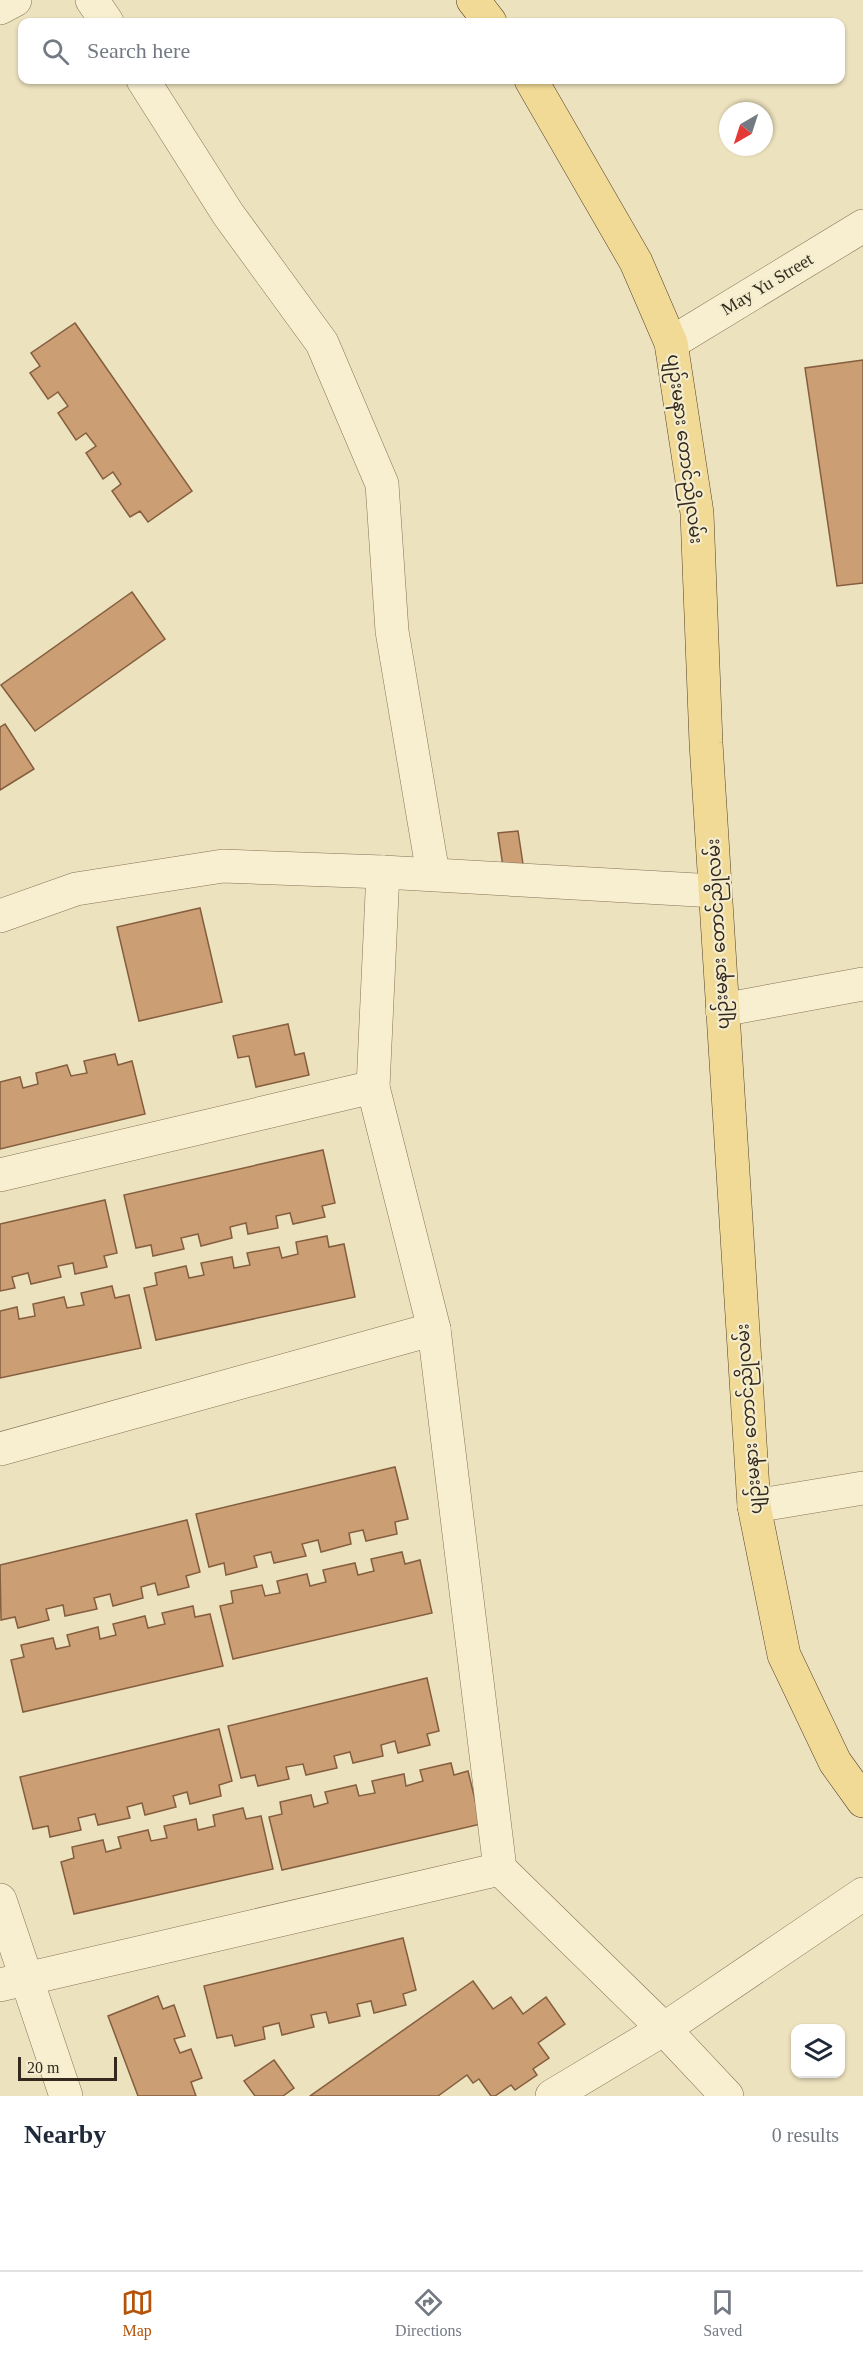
<!DOCTYPE html>
<meta charset="utf-8">
<style>
:root{--surface:#fff;--page:#f6f6f7;--text:#1f2937;--muted:#747a83;--line:#e0e1e3;--accent:#b45309}
body{margin:0;font-family:"Times New Roman","Noto Sans Myanmar",serif;background:var(--page);color:var(--text)}
.controls{position:absolute;right:18px;bottom:18px;display:grid;overflow:hidden;border-radius:12px;box-shadow:0 2px 4px #0004}
.controls button{width:54px;height:54px;display:grid;place-items:center;padding:0;border:0;border-bottom:2px solid var(--line);background:var(--surface);color:var(--text);font:30px sans-serif}
.compass{position:absolute;left:719px;top:102px;width:54px;height:54px;border-radius:50%;background:var(--surface);box-shadow:0 2px 4px #0004;rotate:219deg}
.scale{position:absolute;left:18px;bottom:15px;width:99px;box-sizing:border-box;padding-left:6px;border:3px solid #34291c;border-top:0;font-size:16px;line-height:21px;white-space:nowrap;color:#34291c;-webkit-text-stroke:4px #f4ecce;paint-order:stroke}
.list{margin:0;padding:0;list-style:none}
h2{display:flex;justify-content:space-between;align-items:center;height:78px;margin:0;padding:0 24px;font-size:26px}
h2 small{font-size:20px;font-weight:400;color:var(--muted)}
.icon{flex:none;width:33px;height:33px;fill:none;stroke:currentColor;stroke-width:2;stroke-linecap:round;stroke-linejoin:round}
.map{position:relative;flex:none;width:863px;height:2096px;overflow:hidden}
.search{position:absolute;background:var(--surface);box-shadow:0 2px 4px #0004;left:18px;right:18px;top:18px;height:66px;display:flex;align-items:center;gap:15px;box-sizing:border-box;padding:0 21px;border-radius:12px;color:var(--muted);font-size:22px}
.sheet{height:174px;background:var(--surface)}
nav{display:flex;justify-content:space-around;align-items:center;box-sizing:border-box;height:84px;border-top:2px solid var(--line);background:var(--surface);font-size:16px;color:var(--muted)}
nav a{display:grid;justify-items:center;gap:3px}
nav .on{color:var(--accent)}
.map>svg:first-child{display:block}
.building{fill:#cb9e74;stroke:#845e3e;stroke-width:1.5}
.lines{fill:none;stroke-linecap:round;stroke-linejoin:round}
.minor-casing{stroke:#857357;stroke-width:34}
.major-casing{stroke:#52402c;stroke-width:34}
.minor{stroke:#f8efd1;stroke-width:33}
.major{stroke:#f1da95;stroke-width:33}
.labels{text-anchor:middle;stroke-width:4.5;stroke-linejoin:round;paint-order:stroke}
.street-label{font-size:18px;fill:#34291c;stroke:#f4ecce}
</style>
<div class="map">
<svg width="863" height="2096" viewBox="0 0 863 2096">
<rect width="100%" height="100%" fill="#ede2be"/>
<g class="building">
<polygon points="75,323 192,491 148,522 140,511 130,517 112,491 121,484 113,472 103,479 86,453 96,446 86,433 76,440 58,413 68,406 58,392 48,399 30,373 40,366 31,353"/>
<polygon points="863,360 863,583 837,586 805,368"/>
<polygon points="132,592 165,639 35,731 1,685"/>
<polygon points="5,724 34,769 0,790 0,727"/>
<polygon points="518,831 523,864 503,867 498,833"/>
<polygon points="200,908 222,1002 139,1021 117,927"/>
<polygon points="288,1024 295,1055 304,1053 309,1075 256,1087 249,1056 238,1058 233,1036"/>
<polygon points="115,1054 118,1065 132,1061 145,1114 0,1149 0,1082 20,1077 23,1088 38,1084 36,1073 67,1065 71,1076 87,1073 84,1061"/>
<polygon points="323,1150 335,1203 322,1206 325,1217 293,1224 290,1213 276,1216 278,1228 248,1234 246,1223 230,1227 232,1238 201,1246 198,1234 181,1238 184,1249 153,1256 151,1245 136,1248 124,1195"/>
<polygon points="105,1200 117,1253 104,1256 107,1267 75,1274 73,1263 58,1266 61,1277 31,1284 28,1273 12,1277 15,1288 0,1291 0,1224"/>
<polygon points="327,1236 329,1247 344,1244 355,1297 156,1340 144,1288 157,1285 155,1273 186,1266 189,1278 204,1275 201,1263 232,1257 234,1268 250,1265 247,1253 279,1247 282,1258 298,1254 296,1242"/>
<polygon points="112,1286 115,1298 129,1295 141,1348 0,1378 0,1311 17,1307 19,1319 35,1316 33,1304 64,1297 67,1308 84,1305 81,1293"/>
<polygon points="395,1467 408,1519 395,1522 397,1534 366,1541 363,1530 349,1533 351,1544 321,1552 318,1540 302,1544 306,1556 274,1563 271,1552 254,1556 257,1567 226,1575 224,1563 209,1567 196,1514"/>
<polygon points="187,1520 200,1572 186,1576 189,1587 158,1595 155,1583 141,1587 143,1598 113,1606 110,1594 94,1598 97,1609 65,1616 63,1605 46,1609 49,1620 18,1628 15,1617 1,1620 0,1565"/>
<polygon points="402,1552 405,1564 420,1560 432,1613 233,1659 220,1606 233,1603 231,1591 262,1585 265,1596 280,1593 277,1581 307,1574 310,1586 326,1582 323,1570 355,1563 358,1575 374,1571 371,1559"/>
<polygon points="193,1606 195,1617 210,1614 223,1666 23,1712 11,1660 24,1657 21,1645 53,1638 56,1649 70,1646 67,1635 98,1627 100,1639 116,1635 113,1624 145,1616 148,1628 165,1624 162,1613"/>
<polygon points="427,1678 439,1731 427,1734 430,1745 398,1753 395,1741 381,1745 383,1756 353,1763 350,1752 334,1756 337,1768 306,1775 303,1764 286,1767 289,1779 258,1786 255,1775 241,1778 228,1726"/>
<polygon points="219,1729 232,1781 219,1785 221,1796 190,1804 187,1792 173,1796 176,1807 145,1815 142,1803 127,1807 130,1818 98,1825 95,1814 78,1818 81,1830 50,1837 48,1826 33,1829 20,1777"/>
<polygon points="451,1763 454,1775 468,1771 481,1824 282,1870 269,1817 282,1814 280,1802 311,1795 314,1807 328,1803 325,1792 356,1785 359,1796 375,1793 372,1781 404,1774 406,1786 423,1781 420,1770"/>
<polygon points="243,1808 246,1819 261,1816 273,1869 74,1914 61,1862 74,1858 72,1847 103,1840 106,1852 121,1848 118,1837 148,1830 151,1841 167,1838 164,1826 196,1819 198,1830 215,1826 213,1815"/>
<polygon points="403,1938 416,1990 403,1994 406,2005 374,2013 371,2001 357,2004 360,2016 329,2023 326,2012 311,2015 314,2027 282,2035 279,2023 263,2027 265,2039 235,2046 232,2035 217,2038 204,1986"/>
<polygon points="473,1981 493,2009 511,1997 523,2014 546,1997 565,2024 538,2043 549,2058 533,2069 537,2075 515,2090 511,2085 495,2096 491,2096 479,2079 473,2083 467,2075 438,2096 310,2096"/>
<polygon points="158,1996 163,2009 174,2005 185,2036 174,2039 180,2053 191,2049 202,2078 191,2082 196,2096 138,2096 108,2016"/>
<polygon points="274,2060 294,2088 283,2096 255,2096 244,2081"/>
</g>
<g class="lines">
<g class="minor-casing">
<g id="minor">
<polyline points="92,0 107,22"/>
<polyline points="0,8 15,0"/>
<polyline points="143,80 228,214 322,343 382,484 392,631 433,874"/>
<polyline points="671,343 863,226"/>
<polyline points="383,872 373,1087 434,1329 500,1869 664,2029 727,2096"/>
<polyline points="0,916 76,889 223,866 383,872 715,891"/>
<polyline points="722,1010 863,984"/>
<polyline points="0,1175 373,1087"/>
<polyline points="0,1449 434,1329"/>
<polyline points="754,1506 863,1488"/>
<polyline points="0,1900 66,2096"/>
<polyline points="0,1985 500,1869"/>
<polyline points="552,2096 664,2029 863,1894"/>
</g>
</g>
<g class="major-casing">
<g id="major">
<polyline points="473,0 490,22"/>
<polyline points="531,80 636,262 671,343 697,513 706,743 754,1506 784,1655 835,1762 863,1801"/>
</g>
</g>
<use href="#minor" class="minor"/>
<use href="#major" class="major"/>
</g>
<g class="labels">
<g class="street-label">
<text transform="translate(767 284) rotate(-31)" y="6">May Yu Street</text>
<text transform="translate(685 449) rotate(83)" y="6">ပျဉ်းမနား တောင်ညိုလမ်း</text>
<text transform="translate(718 934) rotate(-93)" y="6">ပျဉ်းမနား တောင်ညိုလမ်း</text>
<text transform="translate(749 1419) rotate(-94)" y="6">ပျဉ်းမနား တောင်ညိုလမ်း</text>
</g>
</g>
</svg>
<div class="controls">
<button><svg class="icon" aria-label="layers" viewBox="0 0 24 24"><path d="M12 4l9 5-9 5-9-5zM3 14l9 5 9-5"/></svg></button>
</div>
<svg class="compass" viewBox="-18 -18 36 36"><path d="M0-13l5 13h-10z" fill="#e53935"/><path d="M0 13l5-13h-10z" fill="#747a83"/></svg>
<div class="scale">20 m</div>
<div class="search"><svg class="icon" aria-label="search" viewBox="0 0 24 24"><circle cx="10" cy="10" r="6"/><path d="M15 15l6 6"/></svg>Search here</div>
</div>
<section class="sheet">
<h2>Nearby<small>0 results</small></h2>
<ul class="list">
</ul>
</section>
<nav>
<a class="on"><svg class="icon" aria-label="map" viewBox="0 0 24 24"><path d="M3 6l6-2 6 2 6-2v14l-6 2-6-2-6 2zM9 4v14M15 6v14"/></svg>Map</a>
<a><svg class="icon" aria-label="directions" viewBox="0 0 24 24"><path d="M12 3l9 9-9 9-9-9zM9 14v-3h6M13 9l2 2-2 2"/></svg>Directions</a>
<a><svg class="icon" aria-label="saved" viewBox="0 0 24 24"><path d="M7 4h10v16l-5-4-5 4z"/></svg>Saved</a>
</nav>
